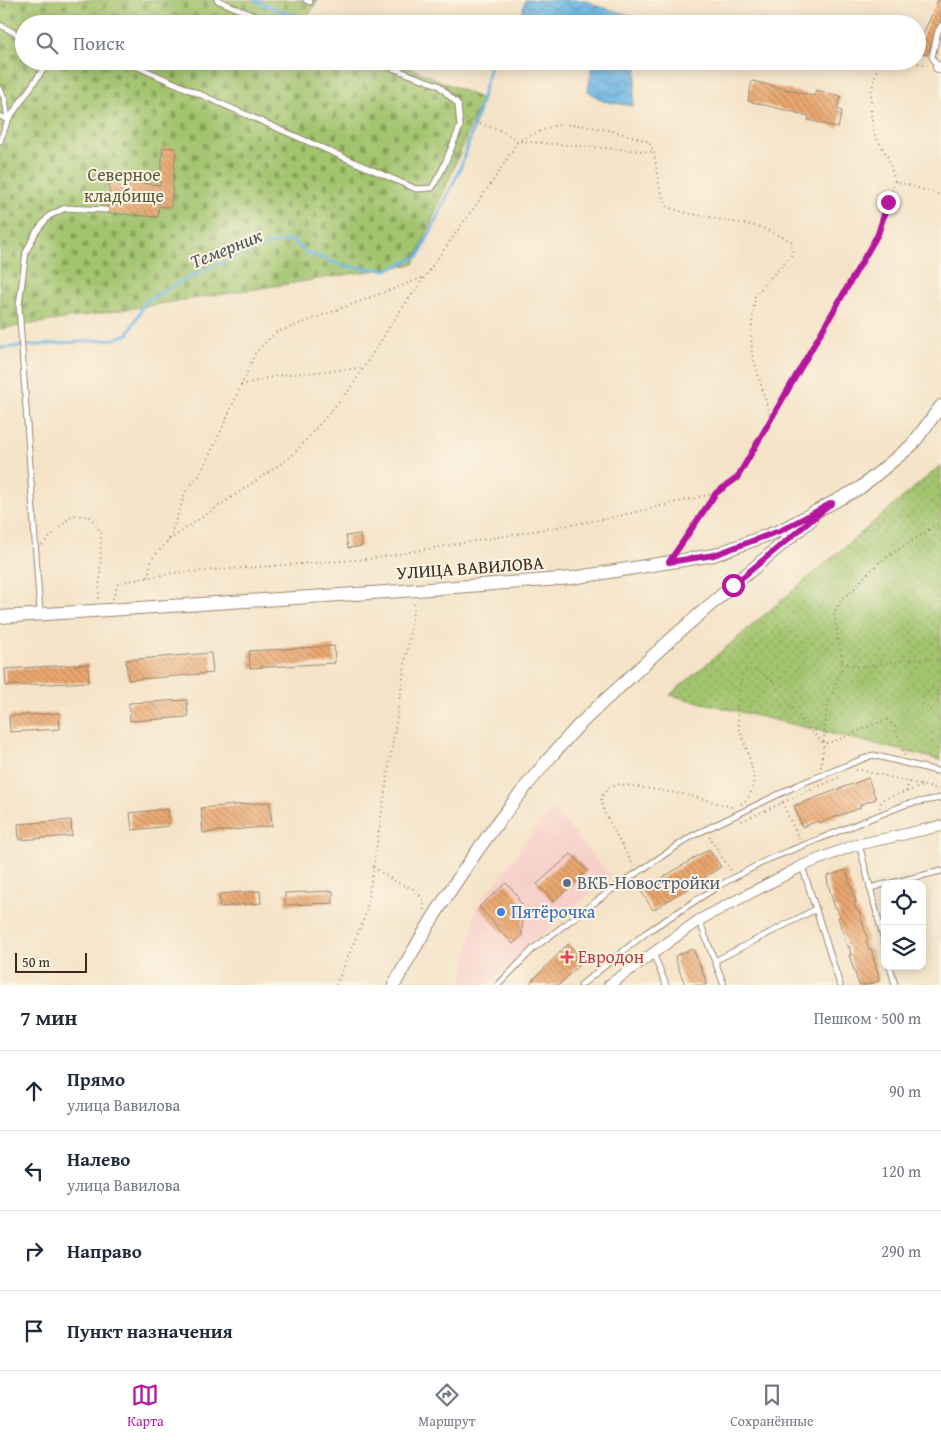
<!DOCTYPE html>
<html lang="ru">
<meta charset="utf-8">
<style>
:root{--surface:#fff;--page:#f2f2f3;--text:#1f2937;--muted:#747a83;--line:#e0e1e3;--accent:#b5179e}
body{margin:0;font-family:"Gentium Book Plus",serif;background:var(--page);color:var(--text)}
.controls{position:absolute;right:15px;bottom:15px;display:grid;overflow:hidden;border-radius:10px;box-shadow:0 2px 12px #0003}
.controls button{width:45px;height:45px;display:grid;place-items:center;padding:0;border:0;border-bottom:1px solid var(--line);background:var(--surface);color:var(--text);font:25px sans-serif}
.scale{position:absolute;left:15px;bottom:12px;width:72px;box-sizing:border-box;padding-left:5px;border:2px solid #3b2a1e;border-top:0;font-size:14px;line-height:18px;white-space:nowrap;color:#3b2a1e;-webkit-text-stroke:4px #fcf5e5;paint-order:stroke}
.stop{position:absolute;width:15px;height:15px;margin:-11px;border:4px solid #b5179e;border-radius:50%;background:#fff}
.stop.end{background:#b5179e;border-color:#fff;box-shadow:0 1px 5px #0008}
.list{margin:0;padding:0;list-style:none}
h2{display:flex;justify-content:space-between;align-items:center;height:65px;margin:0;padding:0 20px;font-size:21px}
h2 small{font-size:16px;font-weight:400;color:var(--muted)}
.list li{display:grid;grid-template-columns:32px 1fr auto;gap:15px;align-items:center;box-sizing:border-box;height:80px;padding:0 20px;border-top:1px solid var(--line)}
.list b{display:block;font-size:19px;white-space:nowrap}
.list p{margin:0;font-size:16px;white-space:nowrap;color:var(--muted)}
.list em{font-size:16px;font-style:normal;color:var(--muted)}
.icon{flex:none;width:28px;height:28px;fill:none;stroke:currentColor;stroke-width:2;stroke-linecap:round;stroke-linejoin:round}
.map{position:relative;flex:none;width:941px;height:985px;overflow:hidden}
.search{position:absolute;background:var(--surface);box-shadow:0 2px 12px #0003;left:15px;right:15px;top:15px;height:55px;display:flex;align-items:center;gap:12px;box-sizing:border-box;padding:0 18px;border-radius:28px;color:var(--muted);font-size:19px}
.sheet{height:385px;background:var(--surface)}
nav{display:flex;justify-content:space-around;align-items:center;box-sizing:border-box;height:70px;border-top:1px solid var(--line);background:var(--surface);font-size:14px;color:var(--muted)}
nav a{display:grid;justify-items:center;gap:2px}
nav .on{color:var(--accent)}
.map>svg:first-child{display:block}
.built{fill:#f7d0ca}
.grass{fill:url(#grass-dots);stroke:#6e7746}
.cemetery{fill:url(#cemetery-stones);stroke:#6e7746}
.water{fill:url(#water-waves);stroke:#547081}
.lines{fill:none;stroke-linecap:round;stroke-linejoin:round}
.stream{stroke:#6cb6e4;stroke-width:3}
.building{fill:url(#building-back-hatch)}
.service-casing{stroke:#988672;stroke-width:7}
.minor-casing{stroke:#988672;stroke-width:12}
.tertiary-casing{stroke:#988672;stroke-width:14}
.path{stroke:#988672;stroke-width:2;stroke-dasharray:1 4;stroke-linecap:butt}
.service{stroke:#fff;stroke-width:5}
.minor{stroke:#fff;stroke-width:10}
.tertiary{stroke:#fff;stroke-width:12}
.route{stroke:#b5179e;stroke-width:6}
.service-dot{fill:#5c6f8a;stroke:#fcf5e5;stroke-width:2}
.shop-dot{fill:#3f7fe0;stroke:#fcf5e5;stroke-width:2}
.health-dot{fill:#e0444e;stroke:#fcf5e5;stroke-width:2}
.labels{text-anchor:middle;stroke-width:4;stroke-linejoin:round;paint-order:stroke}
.park-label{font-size:18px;fill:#5a5836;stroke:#fcf5e5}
.street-label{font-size:18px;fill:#3b2a1e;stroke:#fcf5e5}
.service-label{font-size:18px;fill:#4e5e75;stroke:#fcf5e5;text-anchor:start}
.shop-label{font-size:18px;fill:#366cbe;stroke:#fcf5e5;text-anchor:start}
.health-label{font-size:18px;fill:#be3a42;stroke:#fcf5e5;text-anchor:start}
.water-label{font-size:19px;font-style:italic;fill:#4a5459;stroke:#fcf5e5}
</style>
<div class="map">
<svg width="941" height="985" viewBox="0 0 941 985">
<defs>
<pattern id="grass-dots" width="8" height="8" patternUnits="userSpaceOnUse" patternTransform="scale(1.25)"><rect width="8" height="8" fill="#a2c46e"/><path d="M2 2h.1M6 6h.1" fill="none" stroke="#859f5a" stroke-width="1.8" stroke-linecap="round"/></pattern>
<pattern id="cemetery-stones" width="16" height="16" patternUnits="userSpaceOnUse" patternTransform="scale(1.25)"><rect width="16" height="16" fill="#a2c46e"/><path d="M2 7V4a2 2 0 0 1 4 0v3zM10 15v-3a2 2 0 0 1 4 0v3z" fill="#859f5a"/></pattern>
<pattern id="water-waves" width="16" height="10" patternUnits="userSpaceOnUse" patternTransform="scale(1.25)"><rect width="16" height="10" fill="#6cb6e4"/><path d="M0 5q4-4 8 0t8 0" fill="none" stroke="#5a94b8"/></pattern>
<pattern id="building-back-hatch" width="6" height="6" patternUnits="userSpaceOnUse" patternTransform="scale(1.25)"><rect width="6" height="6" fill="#eaa770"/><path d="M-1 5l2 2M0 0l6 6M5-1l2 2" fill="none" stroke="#bf885b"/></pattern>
</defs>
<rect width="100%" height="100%" fill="#fcf5e5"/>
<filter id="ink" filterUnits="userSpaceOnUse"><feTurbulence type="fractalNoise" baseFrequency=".02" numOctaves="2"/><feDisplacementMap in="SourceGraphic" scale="10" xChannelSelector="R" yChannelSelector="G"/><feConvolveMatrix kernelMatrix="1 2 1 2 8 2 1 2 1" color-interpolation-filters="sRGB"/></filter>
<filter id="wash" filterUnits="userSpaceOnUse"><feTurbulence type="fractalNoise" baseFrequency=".0096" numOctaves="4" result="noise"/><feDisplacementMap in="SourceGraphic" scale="20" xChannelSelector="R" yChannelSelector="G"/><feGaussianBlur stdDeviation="1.12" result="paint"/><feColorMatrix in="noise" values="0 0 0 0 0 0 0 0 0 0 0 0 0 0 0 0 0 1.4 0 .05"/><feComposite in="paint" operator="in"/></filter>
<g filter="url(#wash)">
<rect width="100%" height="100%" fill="#f4e3c7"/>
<polygon class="built" points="552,808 611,876 558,920 487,985 462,985 476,909"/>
<polygon class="grass" points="941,465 941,760 670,695"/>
<polygon class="cemetery" points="0,0 318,0 304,22 307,24 24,24 24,61 395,61 482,99 414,264 0,329"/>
<g class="water">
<polygon points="525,0 587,0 597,6 630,15 642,21 641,24 526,24 522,13"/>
<polygon points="591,61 638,61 633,106 603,101 588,91 591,74"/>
</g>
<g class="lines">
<g class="stream">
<polyline points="255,0 278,10 321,24"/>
<polyline points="427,24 447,18 460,24"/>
<polyline points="0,348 114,339 128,334 146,301 186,279 258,247 292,240 306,252 343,266 387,270 419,256 460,169 479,110 491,61"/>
</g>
</g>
<g id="blocks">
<g class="building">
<polygon points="938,0 941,0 941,23 927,55 917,51 917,48"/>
<polygon points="752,81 814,96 816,90 841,96 837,109 842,111 838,128 808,120 809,116 748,101"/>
<polygon points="163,147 176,148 171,207 159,206 158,217 107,213 110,180 160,185"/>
<polygon points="360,534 362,546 348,548 346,536"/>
<polygon points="334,646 335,663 250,668 249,651"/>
<polygon points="211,653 213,673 128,680 126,660"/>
<polygon points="88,664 89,682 6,686 5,669"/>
<polygon points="187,700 188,717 130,721 129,703"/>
<polygon points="59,713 60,729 10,732 9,716"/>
<polygon points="868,778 876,799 860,805 860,808 819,823 818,821 802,827 794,806"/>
<polygon points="270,802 272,826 203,833 201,808"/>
<polygon points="168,809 169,826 132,830 130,813"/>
<polygon points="71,820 72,836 19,840 18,824"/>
<polygon points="709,849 721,867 653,910 641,891"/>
<polygon points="571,854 587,871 553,902 537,884"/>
<polygon points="846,870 856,902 854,902 857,911 859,911 868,940 866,941 869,950 871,949 878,973 879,981 866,985 859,985 849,955 851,955 849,946 847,947 838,917 840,917 837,908 835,908 828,884 827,876"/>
<polygon points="506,883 519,897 517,899 522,904 518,908 523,914 522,935 513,944 479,907"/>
<polygon points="260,891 261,903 220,907 219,894"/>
<polygon points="333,891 333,903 285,905 285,893"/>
<polygon points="568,944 584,960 559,985 528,985"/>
<polygon points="693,949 706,980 705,980 706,985 685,985 677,964 675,956"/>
</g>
</g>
</g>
<g filter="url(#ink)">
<use href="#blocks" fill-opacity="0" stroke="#988672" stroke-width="1"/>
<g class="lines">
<g class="service-casing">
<g id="service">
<polyline points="217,0 273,24"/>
<polyline points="306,0 310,2"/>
<polyline points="0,25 24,38"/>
<polyline points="124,61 416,189 432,188 443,168 460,127 458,104 438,85 373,61"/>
<polyline points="938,67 932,57 938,31 941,26"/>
<polyline points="0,89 5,100 8,120"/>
<polyline points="0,116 8,120 0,141"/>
<polyline points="8,120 49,61"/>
<polyline points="40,614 19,305 26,252 36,232 49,216 65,208 106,210"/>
<polyline points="859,844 885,945"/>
<polyline points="802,866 840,985"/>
<polyline points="887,884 941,871"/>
<polyline points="870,888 885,884"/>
<polyline points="699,920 724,985"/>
<polyline points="653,953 666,985"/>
<polyline points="715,961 816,909"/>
<polyline points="890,966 895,985"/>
<polyline points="498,985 534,948 610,891 692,836 740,813 800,784 873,755 941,772"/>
<polyline points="581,985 647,932 720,885 769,859 907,804 941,798"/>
</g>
</g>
<g class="minor-casing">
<g id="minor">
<polyline points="938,67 941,68"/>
<polyline points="609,985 699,920 802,866 852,846 941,826"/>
</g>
</g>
<g class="tertiary-casing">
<g id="tertiary">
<polyline points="0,617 417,590 572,578 714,555 781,530 860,488 912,445 941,406"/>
<path d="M394,985C444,893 507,803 578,726C593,711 609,696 625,682C684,625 748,573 811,520"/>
</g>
</g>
<g class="path">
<polyline points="879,61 871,94 871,115 874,134 888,157 895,181 941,195"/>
<polyline points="908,61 928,65"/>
<path d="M466,119L502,131L518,141C530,136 542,130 554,126C574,120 629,134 649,142L654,152L659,186L667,207L687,213L760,227L791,241L793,253L755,295L751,332L752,354L771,419"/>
<polyline points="241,385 279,375 364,368"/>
<polyline points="169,540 292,456 350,389 396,317 495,178 518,141 654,152"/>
<polyline points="42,545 72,515 91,517 101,533 100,578 98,601"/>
<polyline points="678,549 716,493"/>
<polyline points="148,577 152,559 169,540 186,490 199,476 216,442 256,352 275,333 425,277"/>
<polyline points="113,599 118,583 173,573 369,559 610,518 716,493 737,478 878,233 895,181"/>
<polyline points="842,662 858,667 918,659 941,661"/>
<polyline points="941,695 933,689 922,696 923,703 941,721"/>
<polyline points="821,767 827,708 841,669 842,658 834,614 841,599 855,588 865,576 881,561 941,522"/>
<polyline points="856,770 861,770 941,790"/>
<polyline points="906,792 909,782"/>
<polyline points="782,802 799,839"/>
<path d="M741,804C768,786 743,748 739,725C736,708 738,691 742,675L754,669L772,680L801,720L824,744C846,739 865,726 887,720L895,727L905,757"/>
<polyline points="880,808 881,800 923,786"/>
<polyline points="742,821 842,776"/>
<polyline points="710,836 709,837 731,871"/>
<polyline points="373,867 396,882 413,889 423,899 424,912"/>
<polyline points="634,867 604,812 601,798 608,788 620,784 688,795 735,808"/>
<polyline points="336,985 366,914 415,600"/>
</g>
<use href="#service" class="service"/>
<use href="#minor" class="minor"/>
<use href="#tertiary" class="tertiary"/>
</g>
</g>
<g class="lines" filter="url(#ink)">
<polyline class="route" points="733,585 832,503 782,530 714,555 669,562 716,493 737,478 878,234 888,202"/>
</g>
<circle class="service-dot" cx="567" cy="883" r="5"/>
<circle class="shop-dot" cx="501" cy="912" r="5"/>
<path class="health-dot" d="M564.5 949.5h5v5h5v5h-5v5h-5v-5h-5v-5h5z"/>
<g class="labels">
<g class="park-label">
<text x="124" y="181">Северное<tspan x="124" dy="21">кладбище</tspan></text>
</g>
<g class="street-label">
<text transform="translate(470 568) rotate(-4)" y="6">УЛИЦА ВАВИЛОВА</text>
</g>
<g class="service-label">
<text x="577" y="889">ВКБ-Новостройки</text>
</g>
<g class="shop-label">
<text x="511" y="918">Пятёрочка</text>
</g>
<g class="health-label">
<text x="578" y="963">Евродон</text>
</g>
<g class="water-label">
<text transform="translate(226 248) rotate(-22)" y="7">Темерник</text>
</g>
</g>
</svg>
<div class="controls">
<button><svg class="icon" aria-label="locate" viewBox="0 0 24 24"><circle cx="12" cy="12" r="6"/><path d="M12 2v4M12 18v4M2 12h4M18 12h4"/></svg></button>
<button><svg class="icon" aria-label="layers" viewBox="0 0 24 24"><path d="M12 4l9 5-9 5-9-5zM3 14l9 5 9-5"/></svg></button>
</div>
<div class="scale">50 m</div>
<div class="stop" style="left:733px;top:585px"></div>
<div class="stop end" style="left:888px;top:202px"></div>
<div class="search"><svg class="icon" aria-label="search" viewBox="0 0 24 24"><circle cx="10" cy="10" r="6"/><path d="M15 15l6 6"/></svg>Поиск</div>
</div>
<section class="sheet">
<h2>7 мин<small>Пешком · 500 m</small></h2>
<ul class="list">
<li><svg class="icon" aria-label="ahead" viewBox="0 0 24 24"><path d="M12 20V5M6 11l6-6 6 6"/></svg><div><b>Прямо</b><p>улица Вавилова</p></div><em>90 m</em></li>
<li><svg class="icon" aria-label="left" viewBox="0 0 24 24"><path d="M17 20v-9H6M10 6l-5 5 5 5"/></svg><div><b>Налево</b><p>улица Вавилова</p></div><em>120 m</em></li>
<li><svg class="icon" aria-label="right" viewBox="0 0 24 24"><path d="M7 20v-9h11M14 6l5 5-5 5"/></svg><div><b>Направо</b></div><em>290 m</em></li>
<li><svg class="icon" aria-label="arrive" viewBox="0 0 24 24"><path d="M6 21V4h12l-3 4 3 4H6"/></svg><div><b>Пункт назначения</b></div></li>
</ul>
</section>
<nav>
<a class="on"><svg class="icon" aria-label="map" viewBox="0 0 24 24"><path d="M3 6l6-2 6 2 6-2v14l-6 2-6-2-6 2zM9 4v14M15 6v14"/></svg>Карта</a>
<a><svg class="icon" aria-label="directions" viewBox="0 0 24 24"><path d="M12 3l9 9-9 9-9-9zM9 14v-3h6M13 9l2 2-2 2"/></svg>Маршрут</a>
<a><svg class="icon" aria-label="saved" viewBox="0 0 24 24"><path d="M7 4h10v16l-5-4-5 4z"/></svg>Сохранённые</a>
</nav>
